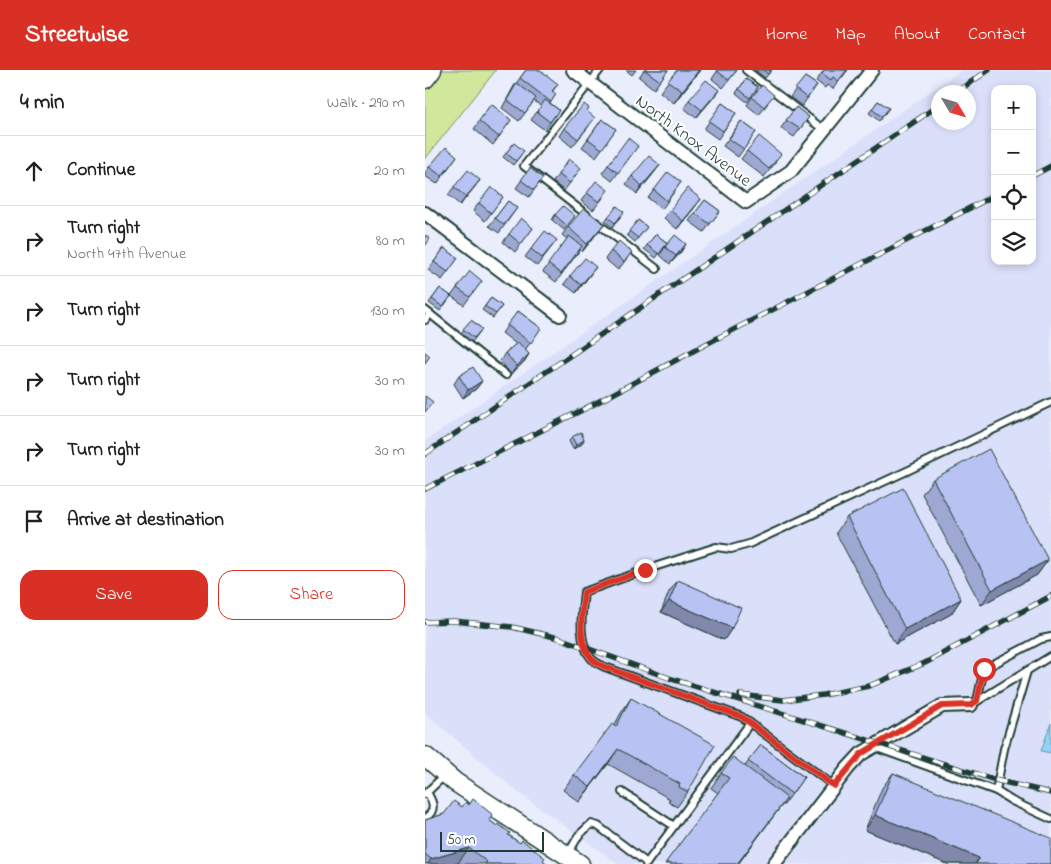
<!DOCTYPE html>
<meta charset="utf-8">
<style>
:root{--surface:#fff;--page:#f2f2f2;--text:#202124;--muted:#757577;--line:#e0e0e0;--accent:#d93025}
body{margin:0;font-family:"Indie Flower",sans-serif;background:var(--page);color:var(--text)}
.controls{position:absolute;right:15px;top:15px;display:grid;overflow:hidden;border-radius:10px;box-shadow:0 2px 8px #0003}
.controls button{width:45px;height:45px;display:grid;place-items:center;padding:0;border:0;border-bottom:1px solid var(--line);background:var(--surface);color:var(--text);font:25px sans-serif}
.compass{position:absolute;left:506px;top:15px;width:45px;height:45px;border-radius:50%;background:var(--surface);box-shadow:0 2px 8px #0003;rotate:128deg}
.scale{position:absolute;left:15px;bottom:12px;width:104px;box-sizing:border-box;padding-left:5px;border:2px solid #1f3d34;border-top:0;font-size:14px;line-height:18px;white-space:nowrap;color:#1f3d34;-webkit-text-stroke:4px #fff;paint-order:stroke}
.stop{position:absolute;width:15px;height:15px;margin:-11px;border:4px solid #d93025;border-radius:50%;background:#fff}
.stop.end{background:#d93025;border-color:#fff;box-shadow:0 1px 5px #0008}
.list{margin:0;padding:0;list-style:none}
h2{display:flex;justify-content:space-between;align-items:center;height:65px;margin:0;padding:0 20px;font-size:21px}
h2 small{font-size:16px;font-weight:400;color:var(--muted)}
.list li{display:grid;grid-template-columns:32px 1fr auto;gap:15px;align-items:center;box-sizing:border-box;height:70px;padding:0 20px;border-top:1px solid var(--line)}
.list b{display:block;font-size:19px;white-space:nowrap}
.list p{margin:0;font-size:16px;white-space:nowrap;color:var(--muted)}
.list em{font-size:16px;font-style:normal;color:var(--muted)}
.actions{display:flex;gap:10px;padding:15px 20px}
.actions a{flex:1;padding:11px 0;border:1px solid var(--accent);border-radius:15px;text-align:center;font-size:18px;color:var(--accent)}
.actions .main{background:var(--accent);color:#fff}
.icon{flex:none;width:28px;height:28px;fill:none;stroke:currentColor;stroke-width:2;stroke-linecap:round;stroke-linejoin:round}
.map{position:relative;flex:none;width:626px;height:794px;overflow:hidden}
header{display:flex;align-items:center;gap:30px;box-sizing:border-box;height:70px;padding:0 25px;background:var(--accent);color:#fff}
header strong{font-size:24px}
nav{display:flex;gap:28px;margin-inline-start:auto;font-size:18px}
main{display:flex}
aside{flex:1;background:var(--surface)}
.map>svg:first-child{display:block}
.built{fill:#dbe0fa;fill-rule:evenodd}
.green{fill:#d1e79c;stroke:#789268}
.water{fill:#92d3f4;stroke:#6497a7}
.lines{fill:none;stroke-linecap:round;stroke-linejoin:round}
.lane-casing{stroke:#1f3d34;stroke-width:10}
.street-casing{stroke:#1f3d34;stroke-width:16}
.secondary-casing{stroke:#1f3d34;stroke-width:21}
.lane{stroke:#fff;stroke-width:6}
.street{stroke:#fff;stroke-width:12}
.secondary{stroke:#fff;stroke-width:18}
.rail-casing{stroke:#1f3d34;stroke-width:5.5}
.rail{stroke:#fff;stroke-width:4;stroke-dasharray:11;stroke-linecap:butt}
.wall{fill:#9ea8d2;stroke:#1f3d34}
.shaded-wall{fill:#8188ab;stroke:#1f3d34}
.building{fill:#b8c3f4;stroke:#1f3d34}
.route{stroke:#d93025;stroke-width:6}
.labels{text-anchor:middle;stroke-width:4;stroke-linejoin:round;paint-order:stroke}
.street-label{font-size:18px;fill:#1f3d34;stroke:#fff}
</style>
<header>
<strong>Streetwise</strong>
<nav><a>Home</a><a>Map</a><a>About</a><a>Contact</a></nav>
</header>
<main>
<aside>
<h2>4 min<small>Walk · 290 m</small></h2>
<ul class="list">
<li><svg class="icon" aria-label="ahead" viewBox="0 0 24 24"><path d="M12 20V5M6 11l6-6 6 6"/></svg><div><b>Continue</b></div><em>20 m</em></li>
<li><svg class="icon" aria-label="right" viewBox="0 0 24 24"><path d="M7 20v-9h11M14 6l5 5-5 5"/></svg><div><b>Turn right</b><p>North 47th Avenue</p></div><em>80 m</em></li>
<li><svg class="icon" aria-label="right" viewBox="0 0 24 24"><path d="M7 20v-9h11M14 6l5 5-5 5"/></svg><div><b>Turn right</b></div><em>130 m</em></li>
<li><svg class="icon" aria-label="right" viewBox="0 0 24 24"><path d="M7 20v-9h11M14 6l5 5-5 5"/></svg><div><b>Turn right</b></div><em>30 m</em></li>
<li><svg class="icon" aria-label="right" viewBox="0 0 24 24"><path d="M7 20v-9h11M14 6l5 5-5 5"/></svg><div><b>Turn right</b></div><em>30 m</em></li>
<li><svg class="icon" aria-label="arrive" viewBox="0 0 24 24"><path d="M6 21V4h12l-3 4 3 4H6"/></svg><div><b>Arrive at destination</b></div></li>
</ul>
<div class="actions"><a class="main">Save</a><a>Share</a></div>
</aside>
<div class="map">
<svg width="626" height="794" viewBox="0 0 626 794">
<rect width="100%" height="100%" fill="#eaedfc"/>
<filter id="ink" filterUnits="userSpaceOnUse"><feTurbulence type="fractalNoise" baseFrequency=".02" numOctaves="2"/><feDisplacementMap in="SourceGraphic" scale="10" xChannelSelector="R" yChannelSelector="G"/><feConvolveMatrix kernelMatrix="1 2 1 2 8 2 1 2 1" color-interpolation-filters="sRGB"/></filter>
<g filter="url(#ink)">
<path class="built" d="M537,0H626V794H193L94,723L0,643V371ZM570,19H607V191H570ZM514,22H544V52H514Z"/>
<polygon class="green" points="0,0 71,0 0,89"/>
<polygon class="water" points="626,653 626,683 616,681"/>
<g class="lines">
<g class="lane-casing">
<g id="lane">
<polyline points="321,0 399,60"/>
<polyline points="162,145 99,96 175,0"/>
<polyline points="171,152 232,199"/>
<polyline points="0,240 81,305"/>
<polyline points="0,250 5,244"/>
<polyline points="552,631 559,599 616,569 626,567"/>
<polyline points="551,632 626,586"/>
<polyline points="449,677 571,721 579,679 602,601"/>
<path d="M409,716L317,647L180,597C176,595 169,592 166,588C152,572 157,541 159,522L220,500L291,477L306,479L324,474L482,401L626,332"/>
<polyline points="571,721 587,731 626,749"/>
<polyline points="197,722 249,756"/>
<polyline points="0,724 19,706"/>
<path d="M0,748C12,741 8,732 2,722"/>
<polyline points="143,784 154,765 166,754 173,756 222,793"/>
<polyline points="221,794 325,653"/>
</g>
</g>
<g class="street-casing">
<g id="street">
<polyline points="148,0 321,132 366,101 447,0"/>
<polyline points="0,143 135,245"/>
<polyline points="349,794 423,698 436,684 517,636 546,635"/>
</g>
</g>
<g class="secondary-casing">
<g id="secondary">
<polyline points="0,9 7,0"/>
<polyline points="0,686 30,712 155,794"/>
</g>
</g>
<use href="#lane" class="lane"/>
<use href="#street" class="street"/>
<use href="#secondary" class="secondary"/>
<g class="rail-casing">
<g id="rail">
<polyline points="531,22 564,0"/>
<polyline points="607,106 626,96"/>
<polyline points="0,384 514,35"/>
<polyline points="0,419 169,334 281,274 570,125"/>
<polyline points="0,552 29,551 87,557 134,568 247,609 574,711 626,723"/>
<polyline points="315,625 358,630 398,625 444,616 500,593 626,526"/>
</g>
</g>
<use href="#rail" class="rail"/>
</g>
<g class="wall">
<polygon points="101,0 133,14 127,22 131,24 125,33 134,40 120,60 106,50 116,36 109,31 94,51 77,38 89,16"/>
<polygon points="201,0 211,0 207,5"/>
<polygon points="219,0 243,0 229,19 214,7"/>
<polygon points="252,0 275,0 249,33 235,22"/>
<polygon points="293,0 312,0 298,18 287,9"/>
<polygon points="330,0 347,0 340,8"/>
<polygon points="399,0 423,0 408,19 402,15 400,18 391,11"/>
<polygon points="380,7 392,15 377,36 365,27"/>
<polygon points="321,9 333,17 322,32 311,23"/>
<polygon points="294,20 288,28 271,48 259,38 264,30"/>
<polygon points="327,27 343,33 334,45 322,35"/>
<polygon points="453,31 464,38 454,51 444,43"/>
<polygon points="297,33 311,43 293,69 279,59"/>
<polygon points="66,34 86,50 68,75 49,59"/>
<polygon points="371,37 384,47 369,67 356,58"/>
<polygon points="162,42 164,56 147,77 134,66 139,58"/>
<polygon points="177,49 191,59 171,87 157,77"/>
<polygon points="316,51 331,62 313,87 298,76"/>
<polygon points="89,73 96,85 88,95 78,87"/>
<polygon points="213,76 187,111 177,103 183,95"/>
<polygon points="322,81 351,92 339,107 316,89"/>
<polygon points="32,86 12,114 0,106 0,103 4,97"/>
<polygon points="144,89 150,106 139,121 128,112"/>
<polygon points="235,95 212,124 201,114 207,106"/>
<polygon points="105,98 118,108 104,127 91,118"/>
<polygon points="55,110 35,135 23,125 29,117"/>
<polygon points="256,112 237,139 223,128 229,120"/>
<polygon points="162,123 178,128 168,140 156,131"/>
<polygon points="78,127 60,151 48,141 54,133"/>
<polygon points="280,130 295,141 279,162 264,151"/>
<polygon points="83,131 92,138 74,163 64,156"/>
<polygon points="270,137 252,159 239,148 245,140"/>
<polygon points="130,145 150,146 139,160 127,150"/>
<polygon points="196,146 187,157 180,151 183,147"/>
<polygon points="213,150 222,157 210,172 202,165"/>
<polygon points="143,157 173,162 157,182 155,180 131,212 118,202 142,169 137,165"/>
<polygon points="108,158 90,182 78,172 84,164"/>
<polygon points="231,164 242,173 231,188 219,179"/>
<polygon points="132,170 112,196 100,187 106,179"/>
<polygon points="240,177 256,182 245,194 235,185"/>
<polygon points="19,178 33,188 17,210 3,200"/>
<polygon points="186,181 207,182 193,200 180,189"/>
<polygon points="165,205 151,223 139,214 145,206"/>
<polygon points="57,211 39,235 26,226 32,218"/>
<polygon points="15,218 26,226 15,241 4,233"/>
<polygon points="66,228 77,236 68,248 57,240"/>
<polygon points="93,241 116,258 100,280 104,284 99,292 86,304 75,291 80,283 91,274 77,263"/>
<polygon points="46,250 57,259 47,272 36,263"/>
<polygon points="34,306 57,311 51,319 38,328 29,314"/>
<polygon points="147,367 157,374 148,379 144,371"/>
<polygon points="508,409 623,490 612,505 556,535 497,424"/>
<polygon points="422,447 536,529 526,544 470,574 411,463"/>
<polygon points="253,510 307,558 299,570 236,542 244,522"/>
<polygon points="206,628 263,722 252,737 243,732 245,729 183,694 154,732 138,720 149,705 189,656 196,643"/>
<polygon points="336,675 379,707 359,735 357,735 313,794 240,794 293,723 286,718 296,703 320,696"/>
<polygon points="468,703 626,794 522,794 440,760 457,718"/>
<polygon points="37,737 64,750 122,794 35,794 33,793 30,794 0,794 0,750 19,744"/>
</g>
<g class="shaded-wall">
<polygon points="274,0 275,0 249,33 257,21"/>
<polygon points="294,20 288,28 271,48 277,40"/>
<polygon points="235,95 229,103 212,124 217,116"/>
<polygon points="55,110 49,118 35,135 41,127"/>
<polygon points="276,129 270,137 252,159 258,151"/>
<polygon points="179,154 173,162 157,182 162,174"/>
<polygon points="261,174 256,182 245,194 251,186"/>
<polygon points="171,197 165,205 151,223 156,215"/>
<polygon points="104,284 99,292 86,304 92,296"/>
<polygon points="57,311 51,319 38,328 43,320"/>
<polygon points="159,370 157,374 148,379 151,375"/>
<polygon points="623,490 612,505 556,535 567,520"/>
<polygon points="536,529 526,544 470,574 480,559"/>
<polygon points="244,531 307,558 299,570 236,542"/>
<polygon points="193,679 183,694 154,732 165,717"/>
<polygon points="362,728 313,794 312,794"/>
<polygon points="450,745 554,788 550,794 522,794 440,760"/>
<polygon points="44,778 33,793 30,794 3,794 6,789"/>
</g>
<g class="building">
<polygon points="101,0 115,0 133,14 127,21 131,24 126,32 95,8"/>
<polygon points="220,0 243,0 235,11"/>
<polygon points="252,0 274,0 257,21 243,11"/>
<polygon points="293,0 312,0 304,10 292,1"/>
<polygon points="338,0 346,0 343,4"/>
<polygon points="399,0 422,0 413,11 408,7 406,10 397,3"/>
<polygon points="380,7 392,15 382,28 370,19"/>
<polygon points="321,9 333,17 325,28 314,19"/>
<polygon points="281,10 294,20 277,40 264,30"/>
<polygon points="92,13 111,28 100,43 82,30"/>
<polygon points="337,15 349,25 339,37 327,27"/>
<polygon points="120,30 134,40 125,52 112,42"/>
<polygon points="453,31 464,38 457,47 447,39"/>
<polygon points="297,33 311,43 298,61 284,51"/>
<polygon points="66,34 86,50 74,67 54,51"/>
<polygon points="159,34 164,38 162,41 170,48 153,69 139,58"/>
<polygon points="371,37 384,47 375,59 361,50"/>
<polygon points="177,49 191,59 177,79 163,69"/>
<polygon points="316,51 331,62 319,79 304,69"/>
<polygon points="334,66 356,84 344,99 322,81"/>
<polygon points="203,68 213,76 193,103 183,95"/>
<polygon points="89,73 99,81 91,91 81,83"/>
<polygon points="21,77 32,86 17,106 4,97"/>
<polygon points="224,86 235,95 217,116 207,106"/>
<polygon points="144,89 156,98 145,113 133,104"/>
<polygon points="105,98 118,108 109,120 96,110"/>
<polygon points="43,100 55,110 41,127 29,117"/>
<polygon points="243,102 256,112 242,131 229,120"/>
<polygon points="171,111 183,120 174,132 162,123"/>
<polygon points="66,117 78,127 66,143 54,133"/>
<polygon points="262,118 276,129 258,151 245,140"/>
<polygon points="280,130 295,141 285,154 270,143"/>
<polygon points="83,131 92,138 79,155 70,148"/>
<polygon points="138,136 150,146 142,156 130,145"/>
<polygon points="192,136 199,142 190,153 183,147"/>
<polygon points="159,138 179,154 162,174 143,157"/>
<polygon points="96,148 108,158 96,174 84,164"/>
<polygon points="213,150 222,157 213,168 204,161"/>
<polygon points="120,161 132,170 117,188 106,179"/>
<polygon points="231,164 242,173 234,184 222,175"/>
<polygon points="0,165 5,169 0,176"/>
<polygon points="250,165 261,174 251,186 240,177"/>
<polygon points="144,166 157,176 136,204 123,194"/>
<polygon points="194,171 207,182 199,192 186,181"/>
<polygon points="19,178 33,188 23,202 9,192"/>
<polygon points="160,188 171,197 156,215 145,206"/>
<polygon points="45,201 57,211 45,227 32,218"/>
<polygon points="15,218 26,226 18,237 7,229"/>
<polygon points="66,228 77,236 71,244 60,236"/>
<polygon points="93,241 116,258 106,273 82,255"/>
<polygon points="46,250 57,259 49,268 38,259"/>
<polygon points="93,272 104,284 92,296 80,283"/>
<polygon points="0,282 5,286 0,293"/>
<polygon points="48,297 57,311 43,320 34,306"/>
<polygon points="0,326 8,332 0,342"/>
<polygon points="156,362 159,370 151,375 147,367"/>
<polygon points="564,379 623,490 567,520 508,409"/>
<polygon points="478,418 536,529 480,559 422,447"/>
<polygon points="253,510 316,538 307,558 244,531"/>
<polygon points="206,628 290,675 263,722 254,717 255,714 193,679 165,717 149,705 187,654 191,657"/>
<polygon points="336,675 379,707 367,724 323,691"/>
<polygon points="308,687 362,728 312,794 245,794 241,792 304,708 296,703"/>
<polygon points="468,703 626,768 626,794 551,794 554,788 450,745"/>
<polygon points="48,729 68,745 64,750 72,756 73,754 85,763 83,765 95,773 97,770 120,788 118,790 122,794 60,794 62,792 44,778 6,789 0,784 0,750 19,744 29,731 37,737 41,732 44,735"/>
</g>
</g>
<g class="lines" filter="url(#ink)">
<path class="route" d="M220,500L159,522C157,541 152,572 166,588C169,592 176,595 180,597L317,647L409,716L436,684L454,673L517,636L546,635L552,631L559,599"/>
</g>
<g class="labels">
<g class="street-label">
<text transform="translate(269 70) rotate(37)" y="6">North Knox Avenue</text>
</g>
</g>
</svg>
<div class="controls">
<button>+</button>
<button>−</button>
<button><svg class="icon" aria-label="locate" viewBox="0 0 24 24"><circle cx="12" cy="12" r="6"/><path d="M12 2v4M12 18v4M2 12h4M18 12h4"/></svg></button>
<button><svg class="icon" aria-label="layers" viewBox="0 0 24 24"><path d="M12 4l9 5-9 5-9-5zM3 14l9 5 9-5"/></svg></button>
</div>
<svg class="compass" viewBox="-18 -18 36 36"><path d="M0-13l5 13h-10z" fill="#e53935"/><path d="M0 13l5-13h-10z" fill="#757577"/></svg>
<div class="scale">50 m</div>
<div class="stop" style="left:559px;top:599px"></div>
<div class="stop end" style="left:220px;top:500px"></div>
</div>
</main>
